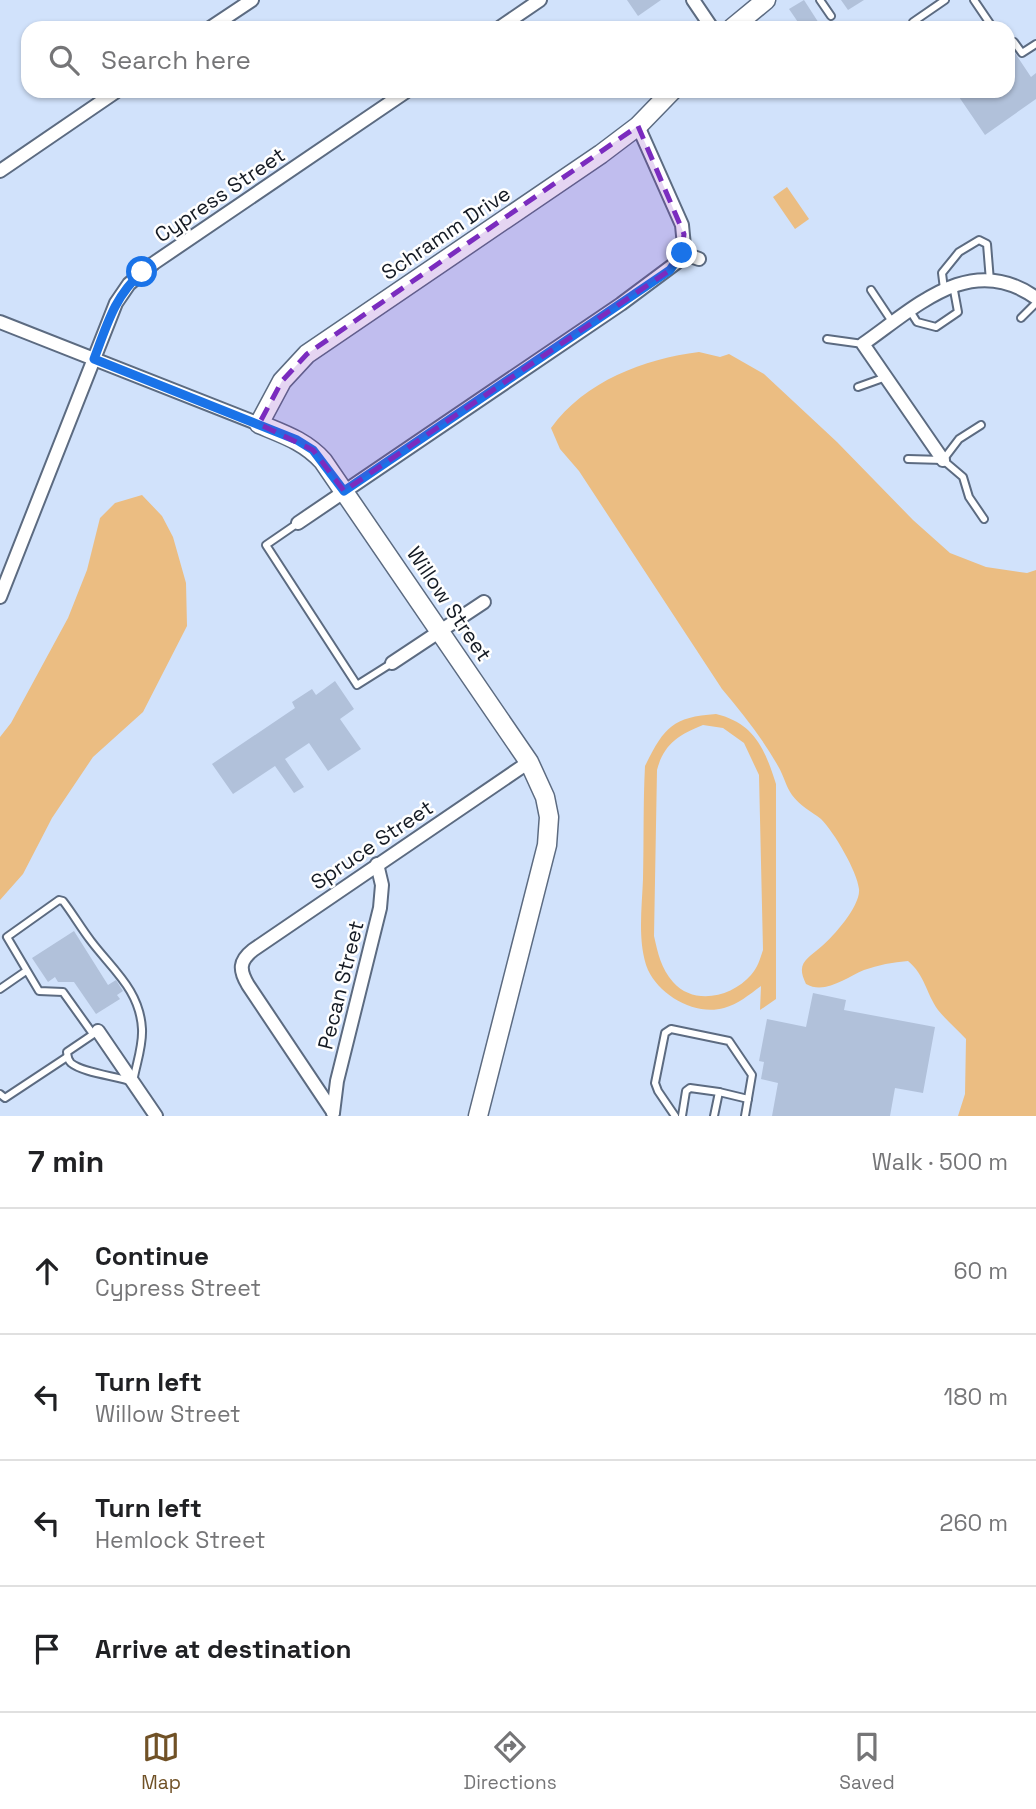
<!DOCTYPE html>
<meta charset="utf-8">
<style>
:root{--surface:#fff;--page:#f6f6f6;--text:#202124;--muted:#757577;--line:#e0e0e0;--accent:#705126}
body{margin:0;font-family:"Space Grotesk",sans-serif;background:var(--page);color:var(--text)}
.stop{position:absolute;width:21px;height:21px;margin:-16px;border:5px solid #1a73e8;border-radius:50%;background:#fff}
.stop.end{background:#1a73e8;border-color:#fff;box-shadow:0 2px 7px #0008}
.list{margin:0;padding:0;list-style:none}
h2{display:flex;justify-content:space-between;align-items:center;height:91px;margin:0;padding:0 28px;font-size:30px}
h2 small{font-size:23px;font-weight:400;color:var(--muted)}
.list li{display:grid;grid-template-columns:46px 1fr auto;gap:21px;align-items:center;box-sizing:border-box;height:126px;padding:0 28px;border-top:2px solid var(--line)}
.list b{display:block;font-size:26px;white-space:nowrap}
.list p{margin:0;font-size:23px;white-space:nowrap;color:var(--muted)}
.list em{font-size:23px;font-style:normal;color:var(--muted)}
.icon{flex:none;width:38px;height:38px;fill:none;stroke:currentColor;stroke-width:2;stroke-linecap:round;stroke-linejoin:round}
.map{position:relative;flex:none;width:1036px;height:1116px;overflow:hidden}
.search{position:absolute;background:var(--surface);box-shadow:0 2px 5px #0004;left:21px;right:21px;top:21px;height:77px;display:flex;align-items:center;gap:18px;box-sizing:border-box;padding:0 24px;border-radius:21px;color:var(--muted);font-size:26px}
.sheet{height:595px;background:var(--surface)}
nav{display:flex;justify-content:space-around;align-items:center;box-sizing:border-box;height:98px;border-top:2px solid var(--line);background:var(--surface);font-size:19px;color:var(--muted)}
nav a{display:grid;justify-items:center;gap:4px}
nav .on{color:var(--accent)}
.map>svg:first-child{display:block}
.green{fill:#ebbd82;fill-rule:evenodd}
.building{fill:#b1c1da}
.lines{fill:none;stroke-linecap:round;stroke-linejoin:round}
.lane-casing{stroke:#5c6b81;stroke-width:10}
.street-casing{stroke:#5c6b81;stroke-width:16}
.secondary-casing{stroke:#5c6b81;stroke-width:21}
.lane{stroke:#fff;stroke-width:6}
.street{stroke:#fff;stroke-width:12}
.secondary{stroke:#fff;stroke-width:18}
.route{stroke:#1a73e8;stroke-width:9}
.marked{fill:#7b2cbf;fill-opacity:0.2;stroke:#7b2cbf;stroke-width:5;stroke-dasharray:14 9;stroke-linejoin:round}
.labels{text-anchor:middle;stroke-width:5;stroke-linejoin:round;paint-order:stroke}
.street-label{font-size:21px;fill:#151b24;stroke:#fff}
</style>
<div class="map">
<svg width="1036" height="1116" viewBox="0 0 1036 1116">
<rect width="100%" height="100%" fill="#d1e2fb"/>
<g class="green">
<polygon points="787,187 809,219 795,229 773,197"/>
<path d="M699,352L720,357L729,354L764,374L837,442L913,520L950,553L986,567L1027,573L1036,570V1116H958L965,1094L966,1039C957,1029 946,1020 938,1010C926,993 925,975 908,961C893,962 878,965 864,970C847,977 825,995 806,984C795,962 808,959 822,946C834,936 861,905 859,889C857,871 834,832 821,819C812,812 799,805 792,795C786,787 784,776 778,766C763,739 742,713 722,689L579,471L560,449L551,428C585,381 644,359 699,352Z"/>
<polygon points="142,495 162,516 173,537 186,583 187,626 143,712 93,757 52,818 23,874 0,900 0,737 11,723 68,618 87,570 100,518 115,503"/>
<path d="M716,714C754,723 765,749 776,784V999L760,1010L761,986C749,995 738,1004 724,1008C696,1016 660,996 648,970C637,943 642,907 643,879C644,841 643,804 645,766C664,728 672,717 716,714ZM703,725L723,728L744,743L759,775L763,950C760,959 758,967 751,975C732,997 694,1006 673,982C661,968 658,954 654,936L657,770C664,744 678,735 703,725Z"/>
</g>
<g class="building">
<polygon points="627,0 661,0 638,16"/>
<polygon points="804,0 822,28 802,28 789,9"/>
<polygon points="841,0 864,0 848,10"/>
<polygon points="1013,50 1031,77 1036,73 1036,99 985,135 955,91 1008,91 1008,52"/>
<polygon points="335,681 354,709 340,719 361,749 328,771 309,743 285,759 304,787 294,793 275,766 233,794 212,764 295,708 292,702 312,689 316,695"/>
<polygon points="74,931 108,985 116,980 123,991 117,995 120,999 96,1014 74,982 58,982 55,977 48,982 32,958"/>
<polygon points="813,993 846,1000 844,1010 935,1027 923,1093 895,1088 890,1116 772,1116 778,1083 761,1079 764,1062 759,1061 767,1019 806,1027"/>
</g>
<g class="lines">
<g class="lane-casing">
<g id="lane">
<polyline points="820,0 831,16"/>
<polyline points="974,0 993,28"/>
<polyline points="917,28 913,22 945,0"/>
<polyline points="1008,46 1014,42 1022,53 1036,44"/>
<polyline points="944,289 942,273 959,252 979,240 987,244 990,281"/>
<polyline points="871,290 893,323"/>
<polyline points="910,311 917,322 936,327 958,312 953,285"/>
<polyline points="1021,318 1036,303"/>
<polyline points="827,339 863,344"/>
<polyline points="858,387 886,377"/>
<polyline points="908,459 943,460 963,477 969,497 984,519"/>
<polyline points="943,460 959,439 981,425"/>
<polyline points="298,523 266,545 357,685 392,663"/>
<polyline points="0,989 26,971"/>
<path d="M93,1034L63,992L39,991L7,937L59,900L63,901C73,914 81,928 91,941C112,969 140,990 142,1029C143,1047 136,1064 133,1082C117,1076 83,1073 71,1063C67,1059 68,1057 67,1052L98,1031"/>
<polyline points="0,1094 5,1098 67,1057"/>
<polyline points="675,1116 658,1091 655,1083 665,1033 671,1029 729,1041 752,1075 745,1116"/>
<polyline points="682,1116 686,1091 690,1088 719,1092"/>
<polyline points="714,1116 719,1092 748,1099"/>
</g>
</g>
<g class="street-casing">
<g id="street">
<polyline points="693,0 712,28"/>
<polyline points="210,28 252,0"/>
<polyline points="499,28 540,0"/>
<polyline points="0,171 117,91"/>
<polyline points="682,253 699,259"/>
<polyline points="0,322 259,424"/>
<path d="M943,460L863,344C916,307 971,251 1036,298"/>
<polyline points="298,523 621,304 676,263 684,246 682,225 638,126"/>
<polyline points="0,597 116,303 129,284 154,263 407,91"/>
<polyline points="392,663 484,602"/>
<polyline points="98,1031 156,1116"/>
<path d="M333,1112L248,985C239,970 239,961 253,950L529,762"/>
<polyline points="333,1113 337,1081 380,908 382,885 377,864"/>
</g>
</g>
<g class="secondary-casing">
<g id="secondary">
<polyline points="732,28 766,0"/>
<path d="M478,1116L547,845L549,817L545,797L529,762L323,461C305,441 283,434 259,424L282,381L307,354L601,154L638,126L672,91"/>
</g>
</g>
<use href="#lane" class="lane"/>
<use href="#street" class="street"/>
<use href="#secondary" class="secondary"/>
</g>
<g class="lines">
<path class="route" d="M142,272C114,297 107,325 94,359L297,440L313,450L344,491L670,270L682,253"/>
</g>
<path class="marked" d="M638,126L684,234L682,253L670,270L344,491L313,450L259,424L282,381L307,354Z"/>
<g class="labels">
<g class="street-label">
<text transform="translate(220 195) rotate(-34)" y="7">Cypress Street</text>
<text transform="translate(446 233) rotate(-34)" y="7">Schramm Drive</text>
<text transform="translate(449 604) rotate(56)" y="7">Willow Street</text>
<text transform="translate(372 845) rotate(-34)" y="7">Spruce Street</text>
<text transform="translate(341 985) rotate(-76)" y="7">Pecan Street</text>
</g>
</g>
</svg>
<div class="stop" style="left:142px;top:272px"></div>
<div class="stop end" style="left:682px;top:253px"></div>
<div class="search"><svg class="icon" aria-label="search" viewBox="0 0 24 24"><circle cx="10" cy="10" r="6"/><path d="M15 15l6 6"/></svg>Search here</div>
</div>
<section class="sheet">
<h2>7 min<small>Walk · 500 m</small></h2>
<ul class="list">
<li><svg class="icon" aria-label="ahead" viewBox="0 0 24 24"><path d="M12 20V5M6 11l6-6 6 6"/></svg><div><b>Continue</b><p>Cypress Street</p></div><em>60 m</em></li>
<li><svg class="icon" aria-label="left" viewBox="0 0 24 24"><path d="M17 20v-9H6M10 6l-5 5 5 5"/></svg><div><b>Turn left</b><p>Willow Street</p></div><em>180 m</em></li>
<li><svg class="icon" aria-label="left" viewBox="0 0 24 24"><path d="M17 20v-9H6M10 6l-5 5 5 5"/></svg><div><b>Turn left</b><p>Hemlock Street</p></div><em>260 m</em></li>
<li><svg class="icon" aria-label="arrive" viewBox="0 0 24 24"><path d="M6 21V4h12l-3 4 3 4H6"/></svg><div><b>Arrive at destination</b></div></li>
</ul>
</section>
<nav>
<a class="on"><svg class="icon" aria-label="map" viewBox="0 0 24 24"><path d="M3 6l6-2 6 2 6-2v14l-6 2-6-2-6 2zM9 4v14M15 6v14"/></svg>Map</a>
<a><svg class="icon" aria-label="directions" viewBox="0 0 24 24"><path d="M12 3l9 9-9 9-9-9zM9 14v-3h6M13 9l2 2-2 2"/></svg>Directions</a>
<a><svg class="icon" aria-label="saved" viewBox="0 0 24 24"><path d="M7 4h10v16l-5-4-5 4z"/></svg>Saved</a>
</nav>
